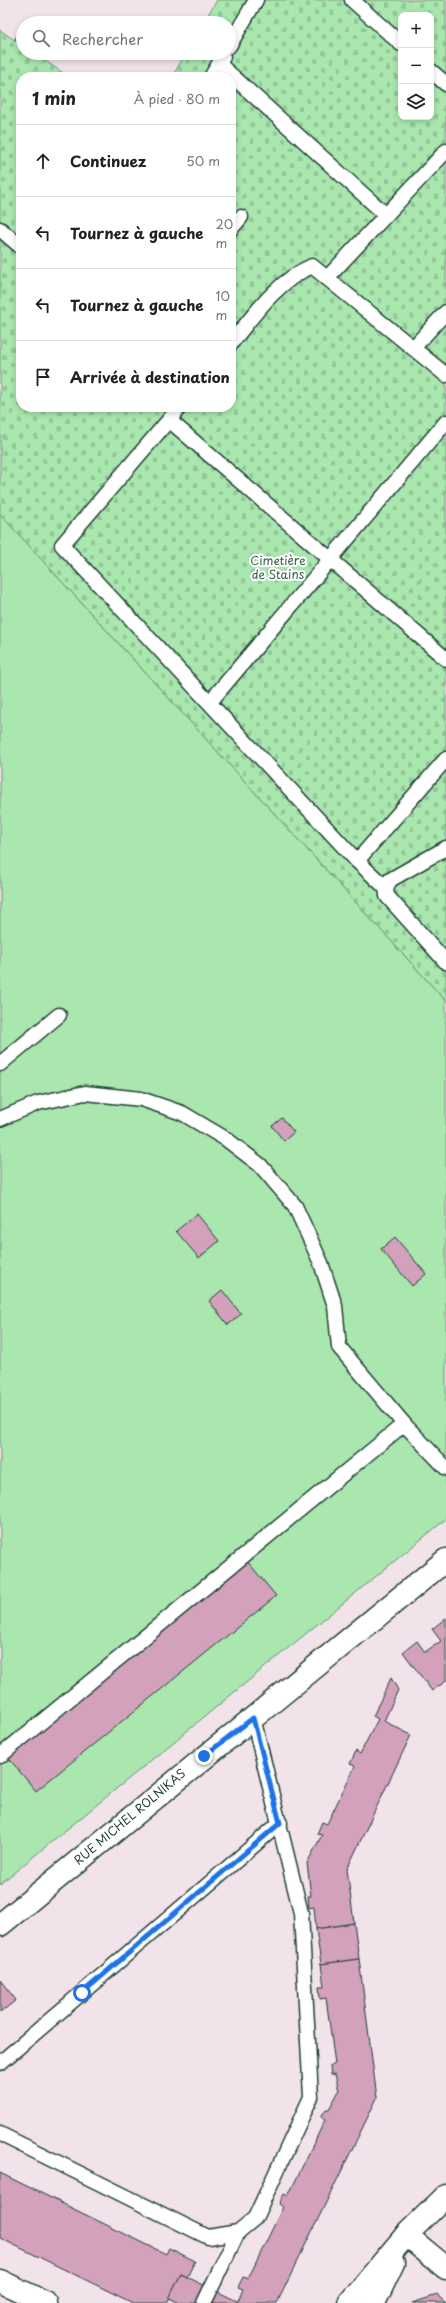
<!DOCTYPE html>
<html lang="fr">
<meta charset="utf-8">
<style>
:root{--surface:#fff;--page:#f6f6f6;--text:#222;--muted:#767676;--line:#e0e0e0}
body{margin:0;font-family:"Playpen Sans",sans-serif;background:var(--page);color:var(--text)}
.controls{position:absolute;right:12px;top:12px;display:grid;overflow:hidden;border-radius:8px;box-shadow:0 2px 6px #0003}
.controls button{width:36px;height:36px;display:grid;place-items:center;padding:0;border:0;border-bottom:1px solid var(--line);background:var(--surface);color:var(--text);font:20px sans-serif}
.stop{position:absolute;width:12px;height:12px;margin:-9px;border:3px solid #1a73e8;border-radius:50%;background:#fff}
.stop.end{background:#1a73e8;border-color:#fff;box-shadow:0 1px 4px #0008}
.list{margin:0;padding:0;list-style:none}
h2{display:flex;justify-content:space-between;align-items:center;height:52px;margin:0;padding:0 16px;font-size:17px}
h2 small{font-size:13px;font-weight:400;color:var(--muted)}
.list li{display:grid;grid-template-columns:26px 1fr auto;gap:12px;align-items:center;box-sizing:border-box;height:72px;padding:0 16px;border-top:1px solid var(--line)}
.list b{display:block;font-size:15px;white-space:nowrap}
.list em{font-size:13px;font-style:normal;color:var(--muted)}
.icon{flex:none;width:22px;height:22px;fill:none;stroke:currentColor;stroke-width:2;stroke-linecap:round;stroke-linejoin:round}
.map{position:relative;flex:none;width:446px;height:2303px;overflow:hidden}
.search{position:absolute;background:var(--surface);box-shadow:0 2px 6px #0003;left:16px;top:16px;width:220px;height:44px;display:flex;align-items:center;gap:10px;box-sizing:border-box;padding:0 14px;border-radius:22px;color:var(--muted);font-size:15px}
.panel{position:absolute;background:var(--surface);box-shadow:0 2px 6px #0003;left:16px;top:72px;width:220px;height:340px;border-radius:16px}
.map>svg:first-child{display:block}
.green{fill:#a9e7ae;stroke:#649271}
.cemetery{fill:url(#cemetery-stones);stroke:#649271;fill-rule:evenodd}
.building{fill:#d4a1bd;stroke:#1f3d34}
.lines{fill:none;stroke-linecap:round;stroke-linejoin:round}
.lane-casing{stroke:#1f3d34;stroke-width:17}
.street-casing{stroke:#1f3d34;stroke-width:25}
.secondary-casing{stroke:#1f3d34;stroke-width:25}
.lane{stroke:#fff;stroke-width:14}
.street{stroke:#fff;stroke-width:22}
.secondary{stroke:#fff;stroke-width:22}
.route{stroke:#1a73e8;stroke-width:5}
.labels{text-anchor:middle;stroke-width:4;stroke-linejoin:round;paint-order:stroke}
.park-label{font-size:12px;fill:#3b5f4c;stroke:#fff}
.street-label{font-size:12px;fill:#1f3d34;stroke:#fff}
</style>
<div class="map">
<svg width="446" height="2303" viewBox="0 0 446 2303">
<defs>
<pattern id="cemetery-stones" width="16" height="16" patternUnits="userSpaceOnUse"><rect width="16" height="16" fill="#a9e7ae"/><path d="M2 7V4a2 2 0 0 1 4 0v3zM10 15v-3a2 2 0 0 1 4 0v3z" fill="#91c796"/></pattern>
</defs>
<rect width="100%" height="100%" fill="#f2e3eb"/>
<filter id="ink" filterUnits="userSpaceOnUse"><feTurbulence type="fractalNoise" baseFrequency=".025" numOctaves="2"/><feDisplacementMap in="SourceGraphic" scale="8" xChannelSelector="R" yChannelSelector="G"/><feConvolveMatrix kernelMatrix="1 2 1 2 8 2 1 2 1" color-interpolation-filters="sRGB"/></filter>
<g filter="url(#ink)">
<polygon class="green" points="0,514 446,1001 446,1519 0,1884"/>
<path class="cemetery" d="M217,0H446V1001L0,514V30L23,46V53H34L69,77H21V407H231V77H172L186,53H229V23H203ZM401,15H431V117H401Z"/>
<g class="building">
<polygon points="23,26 23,44 15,39"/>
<polygon points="282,1118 294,1132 284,1141 272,1126"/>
<polygon points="197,1214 219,1241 199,1258 176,1231"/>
<polygon points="395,1237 426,1274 412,1286 381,1249"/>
<polygon points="222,1290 241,1314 228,1325 209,1301"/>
<polygon points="247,1561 276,1596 36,1791 6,1755"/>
<polygon points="446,1618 446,1681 432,1691 403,1652 417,1641 425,1652 441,1641 432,1629"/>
<polygon points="391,1678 398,1690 384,1721 411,1735 347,1869 354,1923 316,1929 314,1907 309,1908 308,1896 311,1896 307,1863 322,1835 317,1834 322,1822 327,1824 355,1766 350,1764 356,1751 360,1754 378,1719 373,1716"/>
<polygon points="354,1923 359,1959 321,1964 316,1929"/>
<polygon points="359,1959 377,2098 277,2303 237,2303 243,2289 238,2287 243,2277 248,2279 283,2207 279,2204 284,2194 288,2196 325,2120 321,2117 326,2109 329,2109 339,2091 335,2074 331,2075 330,2065 335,2064 326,1998 320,1999 319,1987 324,1987 321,1964"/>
<polygon points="0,1980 16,2000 0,2013"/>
<polygon points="0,2173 166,2254 169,2248 195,2261 187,2277 181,2274 167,2303 133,2303 0,2238"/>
<polygon points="181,2274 187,2277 237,2301 237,2303 180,2303 169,2298"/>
<polygon points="437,2295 446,2303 412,2303"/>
</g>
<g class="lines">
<g class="lane-casing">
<g id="lane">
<polyline points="352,0 401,44"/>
<polyline points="229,46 256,0"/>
<polyline points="219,64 386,215"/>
<polyline points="431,71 446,84"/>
<polyline points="211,77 223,57"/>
<polyline points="0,229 21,247"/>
<polyline points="231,229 241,217"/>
<polyline points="327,278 446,151"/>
<path d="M231,343C254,315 277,281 312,266L446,375"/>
<polyline points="413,348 446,312"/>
<polyline points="180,407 62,545 357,861 386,888"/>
<polyline points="169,420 446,659"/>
<polyline points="210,702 446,422"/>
<polyline points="446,848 390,880 386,888 387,896 446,962"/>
<polyline points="357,861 446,759"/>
<polyline points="0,1064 59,1015"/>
<polyline points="0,1119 38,1103 85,1093 141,1099 182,1113 226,1139 260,1165 295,1206 321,1263 335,1306 339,1347 404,1424"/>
<polyline points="0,1756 404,1424 446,1468"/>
<polyline points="0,2063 280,1823"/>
<polyline points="0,2134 208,2237 238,2232 255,2218 311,2097 301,1913 253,1718"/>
<polyline points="204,2303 238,2232"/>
</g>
</g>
<g class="street-casing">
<g id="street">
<polyline points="0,1925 446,1560"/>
<polyline points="406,2235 446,2268"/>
</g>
</g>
<g class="secondary-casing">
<g id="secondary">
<polyline points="0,2281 46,2303"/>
<polyline points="349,2303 406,2235 446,2196"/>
<polyline points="374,2303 393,2263"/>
</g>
</g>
<use href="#lane" class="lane"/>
<use href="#street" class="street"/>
<use href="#secondary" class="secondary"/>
</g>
</g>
<g class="lines" filter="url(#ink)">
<polyline class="route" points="82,1993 280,1823 253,1718 204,1756"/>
</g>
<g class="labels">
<g class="park-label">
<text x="278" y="565">Cimetière<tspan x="278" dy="14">de Stains</tspan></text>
</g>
<g class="street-label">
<text transform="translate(130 1817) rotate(-40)" y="4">RUE MICHEL ROLNIKAS</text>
</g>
</g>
</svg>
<div class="controls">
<button>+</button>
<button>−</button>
<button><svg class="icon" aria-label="layers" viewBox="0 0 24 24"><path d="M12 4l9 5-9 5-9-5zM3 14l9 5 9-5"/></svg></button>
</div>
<div class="stop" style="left:82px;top:1993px"></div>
<div class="stop end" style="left:204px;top:1756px"></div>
<div class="search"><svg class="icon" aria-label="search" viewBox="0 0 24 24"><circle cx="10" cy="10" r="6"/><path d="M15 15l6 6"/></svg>Rechercher</div>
<section class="panel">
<h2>1 min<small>À pied · 80 m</small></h2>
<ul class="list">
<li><svg class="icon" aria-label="ahead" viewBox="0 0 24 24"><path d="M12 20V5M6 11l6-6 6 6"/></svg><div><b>Continuez</b></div><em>50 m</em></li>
<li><svg class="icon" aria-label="left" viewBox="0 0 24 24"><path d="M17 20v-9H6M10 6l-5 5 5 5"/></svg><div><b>Tournez à gauche</b></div><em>20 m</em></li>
<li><svg class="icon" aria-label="left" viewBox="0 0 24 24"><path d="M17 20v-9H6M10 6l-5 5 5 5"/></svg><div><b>Tournez à gauche</b></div><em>10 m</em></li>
<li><svg class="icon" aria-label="arrive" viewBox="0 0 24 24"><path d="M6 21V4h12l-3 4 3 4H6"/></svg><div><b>Arrivée à destination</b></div></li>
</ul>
</section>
</div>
